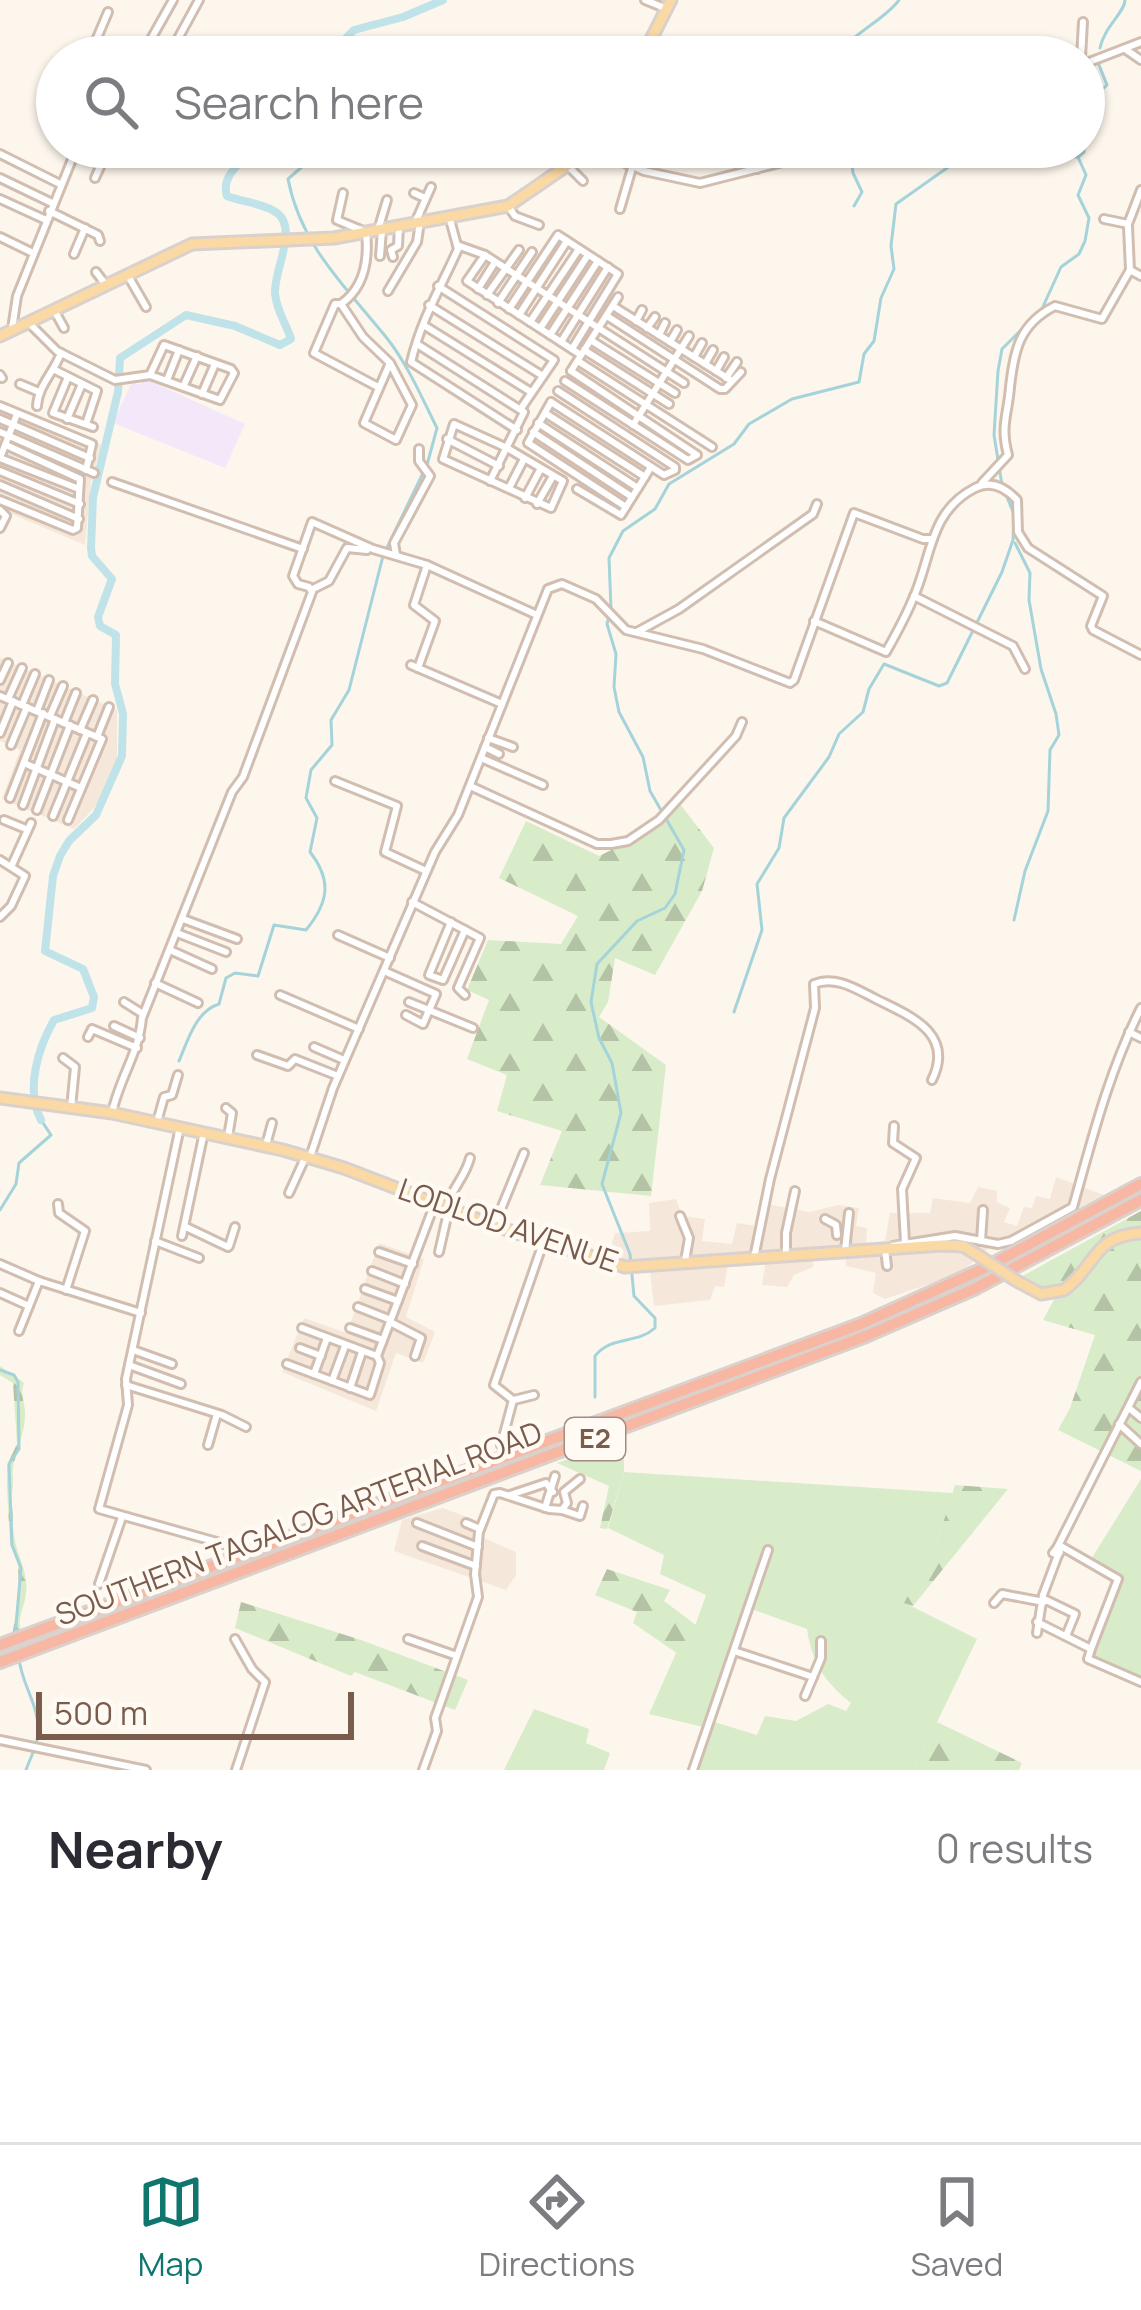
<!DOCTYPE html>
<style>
:root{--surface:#fff;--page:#f7f7f7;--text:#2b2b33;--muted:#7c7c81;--line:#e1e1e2;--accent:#0f766e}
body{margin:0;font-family:Manrope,sans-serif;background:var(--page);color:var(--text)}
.scale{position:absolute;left:36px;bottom:30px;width:318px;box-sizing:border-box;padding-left:12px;border:6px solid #7a5c4d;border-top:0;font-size:33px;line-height:42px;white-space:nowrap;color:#7a5c4d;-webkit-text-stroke:9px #fffaf3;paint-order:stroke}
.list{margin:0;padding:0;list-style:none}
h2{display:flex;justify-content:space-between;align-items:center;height:156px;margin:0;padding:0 48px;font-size:51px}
h2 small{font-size:39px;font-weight:400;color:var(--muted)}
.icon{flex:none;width:66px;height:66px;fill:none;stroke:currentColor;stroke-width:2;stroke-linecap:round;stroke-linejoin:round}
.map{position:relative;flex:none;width:1141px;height:1770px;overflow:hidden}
.search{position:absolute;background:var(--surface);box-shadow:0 3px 9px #0004;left:36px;right:36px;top:36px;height:132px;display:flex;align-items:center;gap:30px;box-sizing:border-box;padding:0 42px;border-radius:66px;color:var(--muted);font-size:45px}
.sheet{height:372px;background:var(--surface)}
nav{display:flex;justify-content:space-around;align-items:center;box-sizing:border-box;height:168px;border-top:3px solid var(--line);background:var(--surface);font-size:33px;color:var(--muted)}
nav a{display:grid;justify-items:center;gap:6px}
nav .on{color:var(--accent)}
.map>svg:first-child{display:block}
.residential{fill:#f5e8da}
.education{fill:#f3e8fa}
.green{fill:#d8ecc9}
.forest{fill:url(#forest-firs)}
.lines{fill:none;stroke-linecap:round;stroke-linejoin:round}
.stream{stroke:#a5d3da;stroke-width:3}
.river{stroke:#bfe3e8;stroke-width:8}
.minor-casing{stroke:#d1beb0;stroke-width:12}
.major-casing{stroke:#dad1cd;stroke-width:15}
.highway-casing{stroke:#dad1cd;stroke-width:16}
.minor{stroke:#fff;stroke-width:6}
.major{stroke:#fbd9a5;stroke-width:9}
.highway{stroke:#f7b7a3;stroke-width:10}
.major-bridge-casing{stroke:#dad1cd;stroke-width:15;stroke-linecap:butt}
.major-bridge{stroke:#fbd9a5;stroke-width:9}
.labels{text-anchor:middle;stroke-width:9;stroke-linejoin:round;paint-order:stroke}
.shield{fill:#fffaf3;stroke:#a28b7f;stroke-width:3}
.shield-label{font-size:27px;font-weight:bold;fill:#7a5c4d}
.street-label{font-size:30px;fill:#7a5c4d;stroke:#fffaf3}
</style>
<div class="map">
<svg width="1141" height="1770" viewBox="0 0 1141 1770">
<defs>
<pattern id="forest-firs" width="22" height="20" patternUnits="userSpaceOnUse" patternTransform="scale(3)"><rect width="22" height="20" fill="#d8ecc9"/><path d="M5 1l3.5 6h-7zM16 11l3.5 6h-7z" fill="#b4c2a5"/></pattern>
</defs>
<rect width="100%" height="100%" fill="#fdf6ec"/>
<g class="residential">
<polygon points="0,402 102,445 91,482 85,545 0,509"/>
<polygon points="0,658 117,710 117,766 94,808 74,829 2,799 20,750 0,741"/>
<polygon points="1056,1177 1104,1195 1009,1244 991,1246 959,1274 885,1299 873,1293 876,1273 846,1266 846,1257 813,1258 813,1267 794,1275 787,1287 762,1285 767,1253 730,1253 724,1287 715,1286 710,1300 654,1306 650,1271 606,1265 615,1233 650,1231 649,1203 676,1199 682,1216 705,1219 702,1241 732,1244 737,1223 756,1226 761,1203 810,1212 838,1205 859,1208 856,1226 867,1228 866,1243 885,1241 890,1213 930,1213 933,1198 970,1203 978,1187 997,1191 997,1202 1010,1208 1004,1222 1017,1226 1024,1207 1032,1208 1036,1196 1050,1199"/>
<polygon points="379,1243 424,1259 406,1317 435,1332 423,1363 396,1353 376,1411 282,1372 304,1318 347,1333"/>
<polygon points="443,1508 475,1520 472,1533 516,1552 516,1575 506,1590 394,1551 402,1520"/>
</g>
<polygon class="education" points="143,378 245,424 225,468 113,423 132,382 140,385"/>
<g class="green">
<path d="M624,1472L953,1493L936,1546L905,1603L977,1639L914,1770H694L711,1721L757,1735L765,1716L796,1721L828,1704L846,1711L851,1703C824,1681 812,1663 807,1629L746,1607L703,1727L649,1714L676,1653L684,1657L706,1595L660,1574L664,1555L608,1528Z"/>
<polygon points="1141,1479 1141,1685 1082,1659 1116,1575 1090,1561"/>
<polygon points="534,1709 589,1729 586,1743 610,1753 604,1770 504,1770"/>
</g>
<g class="forest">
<polygon points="680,804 714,848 702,891 655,975 615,958 608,1002 599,1017 666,1065 651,1196 540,1185 562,1131 497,1111 507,1075 467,1059 489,1000 467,990 488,940 561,944 578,916 499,878 526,821 599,856 642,835"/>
<polygon points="1141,1211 1141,1471 1058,1430 1070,1408 1095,1335 1043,1320 1055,1298 1017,1279"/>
<path d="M0,1366L24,1383C20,1396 24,1399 25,1411C26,1431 16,1451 13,1468C12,1480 15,1486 10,1497C14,1511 12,1522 14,1536C17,1556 29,1573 26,1594C24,1609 17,1616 21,1632L12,1636L19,1595L18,1565L10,1544L7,1488V1465L17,1444L13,1383L0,1375Z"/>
<polygon points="624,1440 624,1472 607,1529 600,1528 609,1486 557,1463"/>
<polygon points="955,1485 1008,1489 913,1606 904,1603 936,1546"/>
<polygon points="607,1569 670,1590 664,1601 696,1625 684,1658 633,1623 637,1612 595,1595"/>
<polygon points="241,1602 361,1640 468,1680 455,1710 355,1672 351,1676 235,1628"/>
<polygon points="937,1722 1022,1763 1019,1770 914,1770"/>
</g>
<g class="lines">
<g class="stream">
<path d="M1100,48C1104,27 1125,12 1125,0"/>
<polyline points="346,57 346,39"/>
<path d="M840,57C847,35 883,22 899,0"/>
<polyline points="1084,106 1107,85 1099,65"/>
<path d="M311,147L304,165L288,179C301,246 345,286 386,337C407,363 422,398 437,428L427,465"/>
<polyline points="850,147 853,173 862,192 854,206"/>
<polyline points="1029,147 1040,153 1078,157 1084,152 1084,136"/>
<polyline points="1041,311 1061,267 1079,254 1085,241 1089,218 1078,195 1086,175 1078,157"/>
<polyline points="1014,920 1025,871 1048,811 1050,750 1059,735 1056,714 1041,669 1029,600 1030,573 1015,543"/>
<polyline points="734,1012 762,930 757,884 779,848 784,818 829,757 839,734 863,712 869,689 884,664 939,686 947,683 1002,572 1013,540 1014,514 1002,485 994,435 998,371 1002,349 1034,317"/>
<path d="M179,1061C188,1040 196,1011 219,1004L226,978L235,973L258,976L274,925L306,930C329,902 332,880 310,852L317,818L306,798L311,770L332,745L331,720L349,690L383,556L423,473"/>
<polyline points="0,1210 16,1184 19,1163 51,1135 41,1120"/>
<polyline points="0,1370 14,1375 18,1382 19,1449 9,1464 12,1545 21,1568 15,1637"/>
<path d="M595,1397V1356C612,1335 636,1345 655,1328V1318L634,1296L630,1254L602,1184L621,1113L612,1063L599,1038L591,1002L597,964L637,921L665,908L675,894L684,850L650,791L643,757L619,712L614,687L616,654L607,624L611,609L609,558L623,531L655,509L669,484L734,444L749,424L792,399L859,382L864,354L874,341L881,298L894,269L891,246L896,204L971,151L998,147"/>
<path d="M19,1658C21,1684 40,1706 38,1733C38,1745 30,1758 26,1770"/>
</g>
<g class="river">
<polyline points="327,57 354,30 403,17 443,0"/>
<path d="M41,1120C25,1090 38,1048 54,1020L92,1008L94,997L83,969L45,951L53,876L60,856L69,841L96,815L122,756L123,714L115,684L116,635L100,626L98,617L112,579L92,556L91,548L93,497L118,392L120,358L186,315L235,326L280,345L291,339C286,323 277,312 275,294C273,270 301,226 274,211C261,203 242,202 227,196C220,175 243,162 255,147"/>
</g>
<g class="minor-casing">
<g id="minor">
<polyline points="645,0 667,9"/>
<polyline points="1125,49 1141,60"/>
<polyline points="89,57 108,12"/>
<polyline points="141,57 173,0"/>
<polyline points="168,57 199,0"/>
<polyline points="1081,57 1083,22"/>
<polyline points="1084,64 1141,42"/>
<polyline points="83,147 116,160"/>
<polyline points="734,147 733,157 769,147"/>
<polyline points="749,147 757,169"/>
<polyline points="592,149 644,171 700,183 783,162 842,155 865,147"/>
<polyline points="550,151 562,167"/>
<polyline points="0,154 60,184"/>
<polyline points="569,167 583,181"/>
<polyline points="0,178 52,203"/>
<polyline points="95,178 104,158"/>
<polyline points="414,193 425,198"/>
<polyline points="0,199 46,220"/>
<polyline points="508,206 515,216 539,225"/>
<polyline points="620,209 632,168"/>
<polyline points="49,211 98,235 100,241"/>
<path d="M449,216L458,249C440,289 421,320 411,362L517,430"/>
<polyline points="1104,219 1128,224 1141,190"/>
<polyline points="415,223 431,187"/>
<polyline points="1128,226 1130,270"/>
<polyline points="378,230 387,200"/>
<polyline points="0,237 33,253"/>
<polyline points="457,245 485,255 684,383"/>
<polyline points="74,254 85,228"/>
<polyline points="485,255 467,281 581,355"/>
<polyline points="380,256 382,230"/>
<polyline points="393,257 391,250 398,246 399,226"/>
<polyline points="96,272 106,285"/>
<polyline points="127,274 146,307"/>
<polyline points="438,286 554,360 522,407"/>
<polyline points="478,289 495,262"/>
<polyline points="388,291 417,242 420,222"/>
<polyline points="487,295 519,250"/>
<polyline points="498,303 532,252"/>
<path d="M341,304C365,287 369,260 366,232L337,220L343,193"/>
<polyline points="429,305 543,376"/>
<polyline points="613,306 732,381"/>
<polyline points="509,309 558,235 618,274 572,349"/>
<polyline points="54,310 64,328"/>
<polyline points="519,315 567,241"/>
<polyline points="607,316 720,389 725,389 741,372"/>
<polyline points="636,321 642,310"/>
<polyline points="530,322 579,249"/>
<polyline points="30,324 57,351 115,380 150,375 220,400 234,373 231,369 164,345 150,375"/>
<polyline points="425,326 531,392"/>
<polyline points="541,327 588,255"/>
<polyline points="647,328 655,317"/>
<polyline points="12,329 17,296 77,147"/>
<polyline points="550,335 598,261"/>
<polyline points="659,335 665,323"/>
<polyline points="592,341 675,393"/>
<polyline points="561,342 608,267"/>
<polyline points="670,342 677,330"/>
<polyline points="417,344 524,412 490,481"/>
<polyline points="584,350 669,404"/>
<polyline points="694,357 702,343"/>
<polyline points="578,361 712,447"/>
<polyline points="705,364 713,350"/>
<polyline points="55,370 97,391 86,424"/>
<polyline points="571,371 618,297"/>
<polyline points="716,371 724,357"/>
<polyline points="0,375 2,378"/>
<polyline points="68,377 53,413 93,427"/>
<polyline points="726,378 737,362"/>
<polyline points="167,380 179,350"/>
<polyline points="565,381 688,460 697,455 571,371"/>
<polyline points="20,384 39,392"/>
<polyline points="184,385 197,356"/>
<polyline points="378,387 314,353 335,304 341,304 363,337 390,363 412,405 396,440 364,423 390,363"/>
<polyline points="202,394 215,364"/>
<polyline points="551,402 664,475 675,470 675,467 558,391"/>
<polyline points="551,402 528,443 626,507"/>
<polyline points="0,406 92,444 86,470"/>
<path d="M37,406C38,386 54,372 61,353"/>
<polyline points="545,413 645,477"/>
<polyline points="0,419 90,458"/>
<polyline points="67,419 82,384"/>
<polyline points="538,423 638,488"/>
<polygon points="454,424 507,448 563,481 551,508 443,459"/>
<polyline points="633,425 689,336"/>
<polyline points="0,432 94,473"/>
<polyline points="533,432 632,497"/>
<polyline points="447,439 499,466"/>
<polyline points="0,458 79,489"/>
<polyline points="0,458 17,414"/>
<polyline points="0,471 80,504"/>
<polyline points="112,482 303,549"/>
<path d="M982,483L1008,455C1000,425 1008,415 1010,387C1014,351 1019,324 1055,306L1102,319L1130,270L1141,276"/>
<polyline points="0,485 79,519"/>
<polyline points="509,488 524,459"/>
<polyline points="577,489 621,515 651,467"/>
<polyline points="525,498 540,470"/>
<polyline points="0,500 73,530 77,528 80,479 6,445"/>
<polyline points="537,504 553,476"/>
<polyline points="0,510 6,516 0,528"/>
<polyline points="396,555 394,543 430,476 419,461 419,449"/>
<polyline points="313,589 329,581 347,548 367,550"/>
<polyline points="914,596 1013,646 1025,669"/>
<path d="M814,621L886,652C895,636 905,618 912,601C932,559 928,512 975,488C991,480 1005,487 1017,500L1018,532L1028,548L1103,596L1091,626L1093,630L1141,655"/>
<polyline points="637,632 679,609 813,514 817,504"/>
<polyline points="411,665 502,704"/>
<polyline points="418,668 435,621 414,605 427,565"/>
<polyline points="0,680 8,663"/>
<polyline points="0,696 102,739 68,820"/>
<polyline points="8,699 22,668"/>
<polyline points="22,705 35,674"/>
<polyline points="37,711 49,680"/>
<polyline points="50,716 63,686"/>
<polyline points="64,723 76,693"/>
<polyline points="80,730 93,700"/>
<polyline points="0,733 13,701"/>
<polyline points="97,737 109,707"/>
<polyline points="488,738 513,747"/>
<polyline points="11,745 27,707"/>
<polyline points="485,747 499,754"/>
<polyline points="481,758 543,785"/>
<polyline points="24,763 81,788"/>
<polyline points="335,781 397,806 385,852 426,871"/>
<polyline points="470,786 597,844 611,844 628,841 659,820 736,736 742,722"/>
<polyline points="10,798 43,713"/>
<polyline points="23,805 55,719"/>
<polyline points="37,810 70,725"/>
<polyline points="53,816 87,733"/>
<polyline points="4,820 26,829"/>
<polyline points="0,860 25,876 11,906 0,917"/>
<polyline points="12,865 31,823"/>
<polyline points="412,902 480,938 458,988 465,995"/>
<polyline points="183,919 237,939"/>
<polyline points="451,922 429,975 443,980 465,930"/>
<polyline points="177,933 226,952"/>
<polyline points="338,935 390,958"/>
<polyline points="170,950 212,969"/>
<polyline points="384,971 436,994 423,1024 406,1015"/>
<polyline points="155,983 198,1003"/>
<polyline points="280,995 359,1029"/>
<polyline points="124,1002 143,1014"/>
<polyline points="409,1002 473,1028"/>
<polyline points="114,1026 140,1038"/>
<polyline points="1129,1032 1141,1038"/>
<polyline points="88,1037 92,1029 137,1048"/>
<polyline points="314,1047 344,1060"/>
<polyline points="257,1055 288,1066 295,1059 338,1076"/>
<polyline points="63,1058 75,1067 71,1108"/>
<polyline points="226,1108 232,1113 228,1137"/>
<path d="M112,1113C119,1079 139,1053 142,1018L232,792L243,777L312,592L309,587L298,584L293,576L312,522L373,549L427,565L537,615"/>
<polyline points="157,1122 164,1097 172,1095 178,1075"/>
<polyline points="894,1126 893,1143 916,1158 902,1189 905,1242"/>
<polyline points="180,1127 126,1379 128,1405 99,1509 231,1546"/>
<polyline points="266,1145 272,1123"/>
<polyline points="310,1157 333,1088 435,852 458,815 548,589 562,584 596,599 626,630 703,649 790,683 794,680 854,513 923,539 930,539"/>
<polyline points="289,1193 306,1156"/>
<polyline points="58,1204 59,1213 85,1231 66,1290"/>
<path d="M447,1207C452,1187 465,1178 470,1158"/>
<polyline points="680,1216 689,1238 685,1261"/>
<polyline points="825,1219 836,1225 837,1235"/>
<polyline points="494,1226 524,1153"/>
<polyline points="186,1227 228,1247"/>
<polyline points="182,1236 204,1132"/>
<polyline points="155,1241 199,1258"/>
<polyline points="981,1241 983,1210"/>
<polyline points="229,1246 235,1227"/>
<path d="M893,1246L955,1236L998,1244L1011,1241L1073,1207C1092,1139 1109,1071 1141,1008"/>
<polyline points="885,1249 887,1266"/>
<polyline points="845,1251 849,1213"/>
<polyline points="379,1252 413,1264"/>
<polyline points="439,1252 449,1208"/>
<polyline points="786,1254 786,1233 795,1191"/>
<path d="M754,1258L770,1179L815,1008L814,984C835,975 856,989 876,999C910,1016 955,1033 932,1080"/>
<polyline points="0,1264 39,1281"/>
<polyline points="372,1271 405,1284"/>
<polyline points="365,1289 398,1301"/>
<polyline points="0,1293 29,1306 39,1281 141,1313"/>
<polyline points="358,1307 391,1320"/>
<polyline points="390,1322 421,1338 415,1356"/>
<polyline points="302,1328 377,1356"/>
<polyline points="350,1328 383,1340"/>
<polyline points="19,1331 29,1306"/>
<polyline points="300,1348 321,1356"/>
<polyline points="133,1350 172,1364"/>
<polyline points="287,1364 370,1395 380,1363 377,1356 435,1203"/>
<polyline points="129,1365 181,1384"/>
<polyline points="314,1374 327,1338"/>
<polyline points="332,1381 345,1346"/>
<polyline points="126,1385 222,1415 246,1427"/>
<polyline points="350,1388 362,1352"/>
<polyline points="514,1400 534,1395"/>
<polyline points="1129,1408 1141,1418"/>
<polyline points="1119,1424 1141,1444"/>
<polyline points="208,1445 217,1414"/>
<polyline points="501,1445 513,1400 494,1385 543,1243"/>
<polyline points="510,1495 546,1483 553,1492"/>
<polyline points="545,1508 555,1476"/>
<polyline points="562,1510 580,1516 583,1506"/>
<polyline points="417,1523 478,1547"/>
<polyline points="466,1523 480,1529"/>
<polyline points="1059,1545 1118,1579 1091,1649"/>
<polyline points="422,1546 476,1566"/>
<polyline points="1057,1548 1141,1382"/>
<polygon points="1057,1548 1060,1552 1058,1555 1053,1553"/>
<polyline points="99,1584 122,1517"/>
<polyline points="1046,1600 1075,1614 1066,1636"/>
<polyline points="994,1603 1002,1594 1044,1602"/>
<polyline points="1037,1622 1091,1649 1088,1659 1141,1682"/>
<polyline points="1037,1633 1043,1595 1058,1555"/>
<polyline points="235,1639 252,1669 265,1682 236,1770"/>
<polyline points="408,1639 457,1656"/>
<polyline points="734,1651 813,1677"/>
<polyline points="805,1696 821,1658 821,1641"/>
<polyline points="0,1740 146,1770"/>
<polyline points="423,1770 437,1731 435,1718 478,1597 475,1574 479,1532 494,1494 500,1493 549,1509 562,1510 567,1503 564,1492 580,1479"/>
<polyline points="693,1770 768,1550"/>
</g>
</g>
<g class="major-casing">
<g id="major">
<polyline points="642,57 671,0"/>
<polyline points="0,336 192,244 334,238 508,206 594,147"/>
<polyline points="0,1098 112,1113 283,1150 344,1168 492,1225 625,1267 942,1245 963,1246 979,1256"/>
<path d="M1015,1280L1041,1294L1064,1290C1097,1266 1092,1236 1141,1233"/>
</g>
</g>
<g class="highway-casing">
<g id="highway">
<polyline points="0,1645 861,1324 987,1267 1141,1184"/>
<polyline points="0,1662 866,1336 974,1289 1141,1200"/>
</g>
</g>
<use href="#minor" class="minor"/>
<use href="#major" class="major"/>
<use href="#highway" class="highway"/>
<g class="major-bridge-casing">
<polyline id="major-bridge" points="979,1256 1015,1280"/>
</g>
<use href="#major-bridge" class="major-bridge"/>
</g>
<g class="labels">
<rect class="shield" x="565" y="1418" width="60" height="42" rx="9"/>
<g class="shield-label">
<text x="595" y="1448">E2</text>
</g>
<g class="street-label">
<text transform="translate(508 1226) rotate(19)" y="10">LODLOD AVENUE</text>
<text transform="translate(299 1524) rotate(-21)" y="10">SOUTHERN TAGALOG ARTERIAL ROAD</text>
</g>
</g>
</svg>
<div class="scale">500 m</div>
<div class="search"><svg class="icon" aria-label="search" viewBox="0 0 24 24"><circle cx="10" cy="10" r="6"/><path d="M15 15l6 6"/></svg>Search here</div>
</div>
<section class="sheet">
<h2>Nearby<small>0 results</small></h2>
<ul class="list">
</ul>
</section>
<nav>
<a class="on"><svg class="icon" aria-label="map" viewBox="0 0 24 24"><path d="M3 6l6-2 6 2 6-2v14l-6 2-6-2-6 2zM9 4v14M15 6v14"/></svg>Map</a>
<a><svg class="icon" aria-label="directions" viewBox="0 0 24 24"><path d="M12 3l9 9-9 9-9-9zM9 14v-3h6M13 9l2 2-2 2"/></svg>Directions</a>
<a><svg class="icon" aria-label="saved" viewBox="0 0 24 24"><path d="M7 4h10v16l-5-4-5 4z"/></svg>Saved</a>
</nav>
